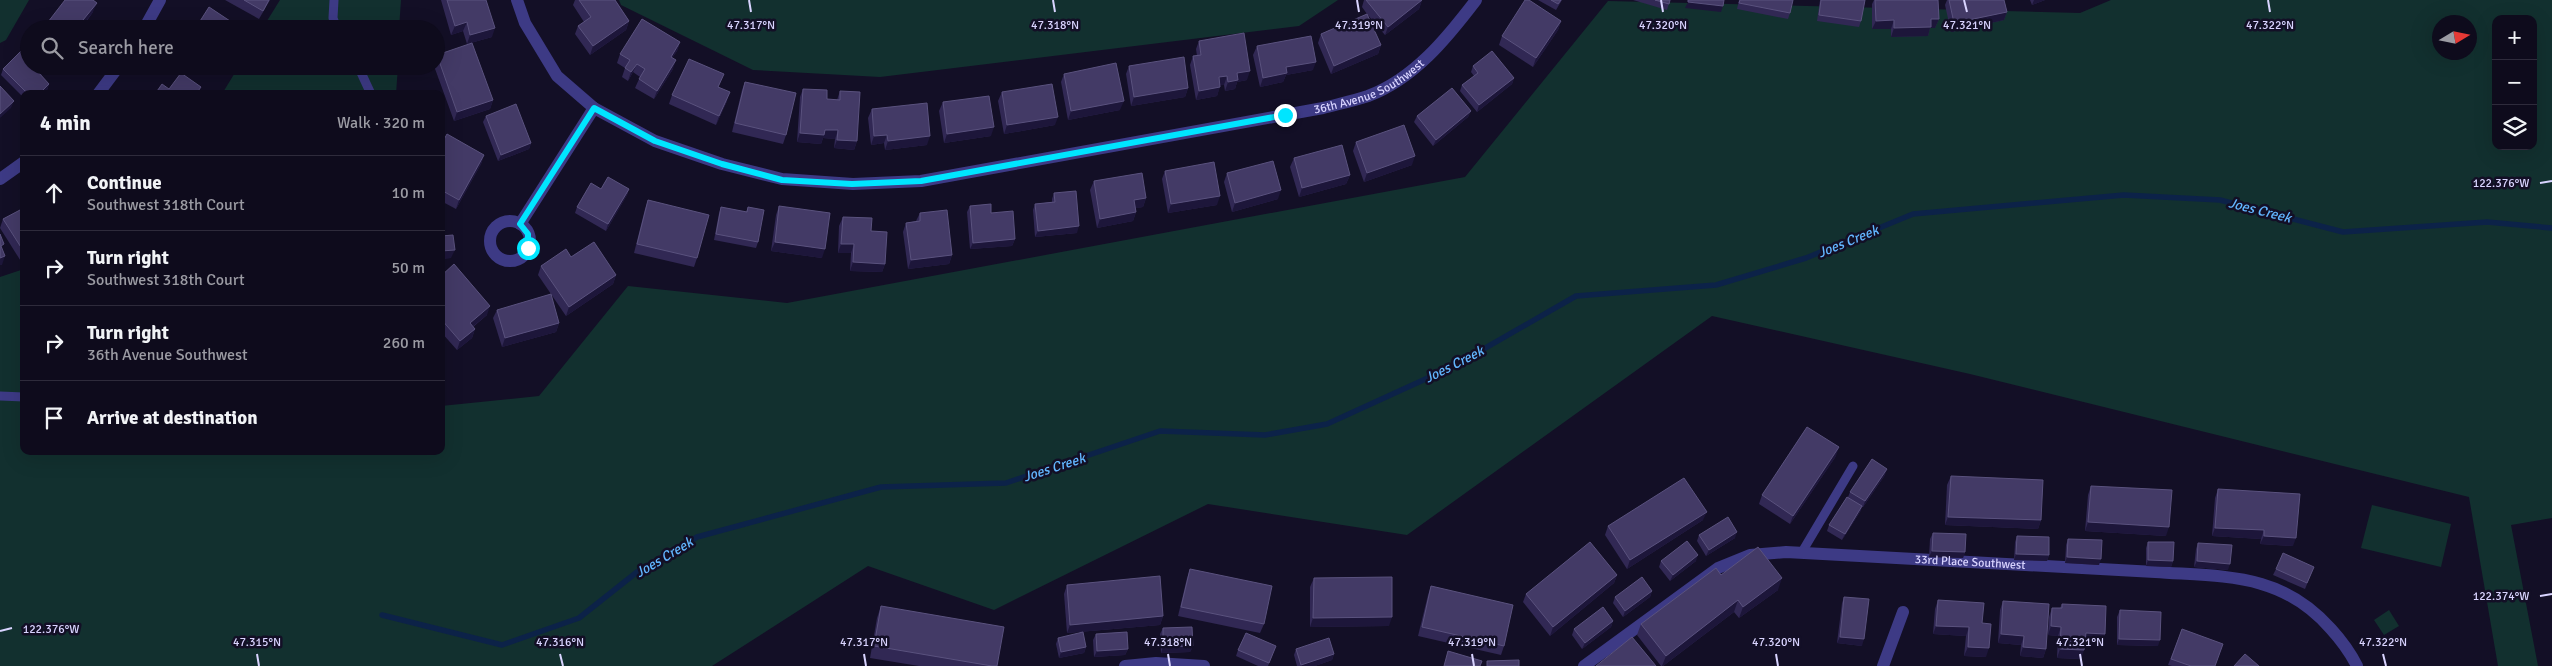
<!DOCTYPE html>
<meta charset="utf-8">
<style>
:root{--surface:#0e0b1c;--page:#171425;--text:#f1f3f6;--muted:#9b9ba3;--line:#2e2b3b}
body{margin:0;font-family:Signika,sans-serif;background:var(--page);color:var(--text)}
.controls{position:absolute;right:15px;top:15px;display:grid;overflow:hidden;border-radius:10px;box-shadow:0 5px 20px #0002}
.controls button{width:45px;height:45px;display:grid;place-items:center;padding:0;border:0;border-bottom:1px solid var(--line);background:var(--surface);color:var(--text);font:25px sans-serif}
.compass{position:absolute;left:2432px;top:15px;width:45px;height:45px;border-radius:50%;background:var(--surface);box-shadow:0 5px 20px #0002;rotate:80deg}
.stop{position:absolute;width:15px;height:15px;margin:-11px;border:4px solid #00e5ff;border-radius:50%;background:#fff}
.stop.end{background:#00e5ff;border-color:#fff;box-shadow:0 1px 5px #0008}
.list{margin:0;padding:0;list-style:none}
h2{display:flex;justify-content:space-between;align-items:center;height:65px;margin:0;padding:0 20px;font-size:21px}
h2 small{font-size:16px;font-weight:400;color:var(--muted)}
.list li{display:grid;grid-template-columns:32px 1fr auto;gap:15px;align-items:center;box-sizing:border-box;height:75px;padding:0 20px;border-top:1px solid var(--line)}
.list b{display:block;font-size:19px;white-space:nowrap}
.list p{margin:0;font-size:16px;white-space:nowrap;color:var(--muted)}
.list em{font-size:16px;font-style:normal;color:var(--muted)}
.icon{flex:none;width:28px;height:28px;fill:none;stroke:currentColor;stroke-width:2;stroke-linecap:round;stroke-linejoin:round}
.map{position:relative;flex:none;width:2552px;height:666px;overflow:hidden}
.search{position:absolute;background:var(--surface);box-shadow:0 5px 20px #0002;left:20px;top:20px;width:425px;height:55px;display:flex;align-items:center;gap:12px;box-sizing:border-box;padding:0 18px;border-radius:28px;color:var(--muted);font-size:19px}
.panel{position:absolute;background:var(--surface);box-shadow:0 5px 20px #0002;left:20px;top:90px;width:425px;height:365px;border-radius:10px}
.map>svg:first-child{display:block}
.green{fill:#12302f;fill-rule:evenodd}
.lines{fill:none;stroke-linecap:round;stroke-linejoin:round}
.stream{stroke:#0c2248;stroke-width:5.5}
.service{stroke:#3d3a85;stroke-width:9}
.minor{stroke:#3d3a85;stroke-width:12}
.wall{fill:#312854}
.shaded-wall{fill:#1d163a}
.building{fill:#433a66;stroke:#5a527e}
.route{stroke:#00e5ff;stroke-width:6}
.ticks{fill:none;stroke:#d9d4ff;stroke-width:2}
.labels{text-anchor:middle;stroke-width:5;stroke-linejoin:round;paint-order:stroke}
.street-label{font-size:12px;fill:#d9d4ff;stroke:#130f26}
.water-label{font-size:14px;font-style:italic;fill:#62b6ff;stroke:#130f26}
.ticks-label{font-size:12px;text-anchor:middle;fill:#d9d4ff;stroke:#130f26;stroke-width:5;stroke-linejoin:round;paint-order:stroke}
</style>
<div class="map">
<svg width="2552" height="666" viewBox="0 0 2552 666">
<rect width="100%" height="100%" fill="#130f26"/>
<g class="green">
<polygon points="0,0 29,0 6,40 0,43"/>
<polygon points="280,0 401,0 399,29 262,29"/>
<polygon points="619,0 1338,0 1299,26 880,77 753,70 621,5"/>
<path d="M2111,0H2552V518L2511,525L2538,666H2498L2469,497L1970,374L1712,316L1407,535L1208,504L994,610L868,566L712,666H0V277L24,269V451H441V406L539,396L628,286L787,303L1465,177L1608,1L2080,13ZM2496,19H2533V146H2496ZM2440,22H2470V52H2440Z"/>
<polygon points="239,66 398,66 396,94 222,94"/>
<polygon points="2372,505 2451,524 2441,567 2361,548"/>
<polygon points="2389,610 2399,626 2384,635 2374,620"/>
</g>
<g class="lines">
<polyline class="stream" points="382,615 502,645 579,618 637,572 697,537 881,487 1006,483 1160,431 1265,435 1327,424 1454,366 1576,296 1716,285 1806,258 1913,214 2124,195 2220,200 2343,232 2487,222 2552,228"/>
<g class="service">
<polyline points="334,0 333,18 337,29"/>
<polyline points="358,66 371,94"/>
<polyline points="0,396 24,397"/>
<polyline points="1802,552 1853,466"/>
</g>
<g class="minor">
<path id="s1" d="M517,0L525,23L557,76L594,108L655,141L722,164L782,179L853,184L921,181L1323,108C1338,104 1353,101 1368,96C1414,79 1447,38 1476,0"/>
<polyline points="144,29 160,0"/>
<polyline points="98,94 119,66"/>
<polyline points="0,179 24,162"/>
<circle cx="510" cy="241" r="20"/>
<polyline points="520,224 594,108"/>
<polyline points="1125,666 1156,663 1204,666"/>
<path id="s2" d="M1584,666L1718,568L1750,555L1786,552L2155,572C2224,577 2281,572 2331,629C2341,640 2350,652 2357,666"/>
<polyline points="1883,666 1903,612"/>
</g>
</g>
<g class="wall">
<polygon points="225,0 270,0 259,19"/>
<polygon points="441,0 486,0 492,37 467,44 463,31 451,35"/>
<polygon points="575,0 615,0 629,21 626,30 590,55 575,34 578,26 584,22 573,5"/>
<polygon points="1364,0 1422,0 1419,9 1385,35 1367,14 1381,45 1378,54 1331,74 1318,43 1321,34 1367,14 1362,7"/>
<polygon points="1538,0 1562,0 1556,10"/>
<polygon points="1633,0 1670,0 1667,10"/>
<polygon points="1739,0 1793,0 1790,13 1788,19 1737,9"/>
<polygon points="1820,0 1865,0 1861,21 1859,27 1817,21"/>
<polygon points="1874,0 1938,0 1939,19 1935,28 1930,28 1928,36 1891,37 1891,29 1872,29 1872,4"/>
<polygon points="1947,0 2004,0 2007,12 2004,20 1951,32 1945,5"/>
<polygon points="2030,0 2045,0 2032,5"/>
<polygon points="93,12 86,22 94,29 46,29 48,22"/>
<polygon points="1561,21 1558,30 1533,67 1499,45 1502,36"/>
<polygon points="1199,41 1247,80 1237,82 1235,89 1225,91 1224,85 1220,85 1217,96 1196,100 1190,65 1193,56 1197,56 1196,49"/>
<polygon points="680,42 677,51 672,58 673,69 654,99 635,88 640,77 633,72 628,81 622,77 625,68 617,63 620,54"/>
<polygon points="1257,46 1313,70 1286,75 1283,82 1260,87 1253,55"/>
<polygon points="437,55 493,100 490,109 454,121 434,66 436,66"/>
<polygon points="198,66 206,66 204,70"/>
<polygon points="1129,66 1188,88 1185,97 1131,106 1126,74"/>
<polygon points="1473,66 1514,78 1512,84 1477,112 1460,91 1462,85 1474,76 1471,72"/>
<polygon points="3,69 45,71 41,75 49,84 47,90 43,94 24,94 24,98 1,75"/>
<polygon points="1064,74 1120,110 1068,120 1061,82"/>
<polygon points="745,82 786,135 783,144 732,132 742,90"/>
<polygon points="719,87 727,101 716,125 669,104 672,95"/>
<polygon points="803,89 827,99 837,100 840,91 857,141 854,150 834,148 835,139 823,138 821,144 797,142 800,97"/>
<polygon points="1002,92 1055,125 1004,134 998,101"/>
<polygon points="943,102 991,136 944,143 939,111"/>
<polygon points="872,109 927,145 885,150 884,143 871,145 868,118"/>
<polygon points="1471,111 1468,117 1433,146 1414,122 1417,116"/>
<polygon points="486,116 531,143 529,149 498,161 483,122"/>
<polygon points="1356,142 1412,165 1364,182 1353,151"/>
<polygon points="441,145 484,155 481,164 456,209 441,201"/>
<polygon points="1294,158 1350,175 1346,184 1299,197 1290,167"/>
<polygon points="1165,171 1217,205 1168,213 1162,179"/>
<polygon points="1227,173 1278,199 1232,212 1224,182"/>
<polygon points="1094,181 1146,198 1143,207 1136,208 1136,212 1133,221 1097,228 1090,190"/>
<polygon points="629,189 627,195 606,231 575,213 577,207"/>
<polygon points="1054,193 1077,233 1035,237 1033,210 1035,204 1052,202 1052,199"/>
<polygon points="648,200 697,258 694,267 634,253 645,209"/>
<polygon points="779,206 822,258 771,251 776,215"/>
<polygon points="970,206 991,213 1015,239 1012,246 970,249 967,212"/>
<polygon points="721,207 746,212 748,207 758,242 756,248 714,240 719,213"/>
<polygon points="24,210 24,262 22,263 0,228 3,219"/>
<polygon points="920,213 952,255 949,264 908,269 903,232 906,223 916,221"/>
<polygon points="843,217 871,231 885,264 882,272 850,271 851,253 838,253 839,226"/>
<polygon points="571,257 616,275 613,284 566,316 538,275 541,266"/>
<polygon points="441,276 487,315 473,327 475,329 472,338 457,350 441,332"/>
<polygon points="497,310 559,323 556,332 502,347 493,318"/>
<polygon points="1836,456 1790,524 1759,504 1762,495"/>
<polygon points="1885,475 1863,507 1862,507 1860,512 1842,540 1827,531 1829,525 1848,497 1850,492"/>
<polygon points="1951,476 2041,520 2038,529 1945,525 1947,485"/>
<polygon points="2091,486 2166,536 2085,531 2088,495"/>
<polygon points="2218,489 2293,546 2260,544 2261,539 2212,536 2215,498"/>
<polygon points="1703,520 1627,569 1605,535 1608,526"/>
<polygon points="1933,533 1965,552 1963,558 1929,557 1930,539"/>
<polygon points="1699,535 1735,538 1706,556 1697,541"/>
<polygon points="2017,536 2049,555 2047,561 2014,560 2015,542"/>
<polygon points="2068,539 2099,565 2065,563 2066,545"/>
<polygon points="2148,542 2173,561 2171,567 2146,566 2146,548"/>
<polygon points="2198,543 2228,570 2194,567 2196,549"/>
<polygon points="1661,561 1696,561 1670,581 1659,567"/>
<polygon points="2314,567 2305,589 2273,575 2276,569"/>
<polygon points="1190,569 1264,624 1260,633 1178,616 1187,578"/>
<polygon points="1617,575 1614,583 1550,636 1523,602 1526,594"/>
<polygon points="1721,575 1778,590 1739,618 1734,612 1663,666 1661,666 1637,635 1641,624"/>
<polygon points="1314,578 1389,626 1310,627 1310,587"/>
<polygon points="1067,585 1163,616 1160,625 1067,633 1064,594"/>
<polygon points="1431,586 1504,646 1501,655 1418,636 1428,595"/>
<polygon points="1652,591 1650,597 1623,617 1613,603 1615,597"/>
<polygon points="1844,597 1862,646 1837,643 1842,603"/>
<polygon points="1938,600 1982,623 1986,657 1964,656 1966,636 1933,634 1935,609"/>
<polygon points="2003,601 2046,649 2043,658 2020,656 2021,645 1998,643 2000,610"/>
<polygon points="2062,604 2105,634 2101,643 2085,642 2081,659 2057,658 2058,636 2048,635 2049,617 2052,608 2060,608"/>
<polygon points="881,606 997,666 919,666 870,658 877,618"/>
<polygon points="2120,610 2158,646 2117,645 2117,617"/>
<polygon points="1613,621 1611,627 1582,649 1572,635 1574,629"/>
<polygon points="1163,628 1193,646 1190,652 1161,653 1160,634"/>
<polygon points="2182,629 2215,666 2172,666 2168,665"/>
<polygon points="1096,634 1128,649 1125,655 1094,657 1093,640"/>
<polygon points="1058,638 1086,647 1084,653 1059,658 1056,644"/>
<polygon points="1276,646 1268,666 1258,666 1236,656 1238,650"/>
<polygon points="1296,649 1334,654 1332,660 1315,666 1297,666 1294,655"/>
</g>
<g class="shaded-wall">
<polygon points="1422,0 1419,9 1385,35 1388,27"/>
<polygon points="2034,0 2045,0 2032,5"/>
<polygon points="1688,2 1723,6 1721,12 1685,8"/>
<polygon points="97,3 93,12 80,29 83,20"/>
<polygon points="2007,12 2004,20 1951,32 1954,23"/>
<polygon points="1931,19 1939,19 1935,28 1930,28 1928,36 1891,37 1894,28"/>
<polygon points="1894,20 1891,29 1872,29 1876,21"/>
<polygon points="629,21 626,30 590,55 593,46"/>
<polygon points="1561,21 1558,30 1533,67 1536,58"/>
<polygon points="467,22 463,31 451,35 455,26"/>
<polygon points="495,28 492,37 467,44 470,35"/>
<polygon points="680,42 677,51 667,66 671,57"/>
<polygon points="1381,45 1378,54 1331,74 1334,66"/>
<polygon points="676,60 673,69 654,99 657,91"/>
<polygon points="1316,62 1313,70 1286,75 1283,82 1260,87 1263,78 1286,67"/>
<polygon points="637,64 633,72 628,81 631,72"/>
<polygon points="47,66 45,71 37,79 39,73"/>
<polygon points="1250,71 1247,80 1237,82 1235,89 1225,91 1228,82 1237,73"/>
<polygon points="1227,76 1224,85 1215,86 1219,77"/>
<polygon points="1514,78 1512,84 1477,112 1479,105"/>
<polygon points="49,84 47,90 43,94 39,94"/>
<polygon points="1220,87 1217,96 1196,100 1199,91"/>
<polygon points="1188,88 1185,97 1131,106 1134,97"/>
<polygon points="730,92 727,101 716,125 719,116"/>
<polygon points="493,100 490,109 454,121 457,112"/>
<polygon points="14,101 11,108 0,118 0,114"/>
<polygon points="1124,101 1120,110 1068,120 1071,111"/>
<polygon points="1471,111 1468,117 1433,146 1436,140"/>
<polygon points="1058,117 1055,125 1004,134 1007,125"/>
<polygon points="994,127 991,136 944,143 947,134"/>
<polygon points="825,130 838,130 835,139 823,138 821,144 797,142 800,133"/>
<polygon points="887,135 884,143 871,145 874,136"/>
<polygon points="930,136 927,145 885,150 888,141"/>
<polygon points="837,140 857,141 854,150 834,148"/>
<polygon points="531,143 529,149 498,161 501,155"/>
<polygon points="484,155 481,164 456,209 459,200"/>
<polygon points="1415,156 1412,165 1364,182 1367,173"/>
<polygon points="1350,175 1346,184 1299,197 1302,188"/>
<polygon points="629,189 627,195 606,231 608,224"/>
<polygon points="1281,190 1278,199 1232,212 1235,203"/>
<polygon points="1220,196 1217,205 1168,213 1171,204"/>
<polygon points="1146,198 1143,207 1131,209 1134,200"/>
<polygon points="1136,212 1133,221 1097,228 1100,219"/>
<polygon points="1079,226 1077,233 1035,237 1038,231"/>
<polygon points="1015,239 1012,246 970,249 973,243"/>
<polygon points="775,242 825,249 822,258 771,251"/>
<polygon points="841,244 854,244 851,253 838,253"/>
<polygon points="455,250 451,258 441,260 441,251"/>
<polygon points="952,255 949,264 908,269 911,260"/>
<polygon points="5,256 2,265 0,265 0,258"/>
<polygon points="853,262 885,264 882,272 850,271"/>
<polygon points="616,275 613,284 566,316 569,307"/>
<polygon points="490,306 487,315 466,332 470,323"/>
<polygon points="559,323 556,332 502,347 505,338"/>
<polygon points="475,329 472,338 457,350 460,341"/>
<polygon points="1839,447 1836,456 1790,524 1793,516"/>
<polygon points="1887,469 1885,475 1863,507 1865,501"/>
<polygon points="1862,506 1860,512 1842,540 1845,534"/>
<polygon points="1707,512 1703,520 1627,569 1630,560"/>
<polygon points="1948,517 2041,520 2038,529 1945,525"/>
<polygon points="2088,522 2169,527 2166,536 2085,531"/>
<polygon points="2215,528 2264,530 2261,539 2212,536"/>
<polygon points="1737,532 1735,538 1706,556 1709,550"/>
<polygon points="2264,536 2296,538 2293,546 2260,544"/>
<polygon points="1932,551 1965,552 1963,558 1929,557"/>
<polygon points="2016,554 2049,555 2047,561 2014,560"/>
<polygon points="1698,555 1696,561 1670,581 1673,575"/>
<polygon points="2067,557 2101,559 2099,565 2065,563"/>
<polygon points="2148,560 2173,561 2171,567 2146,566"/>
<polygon points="2197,561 2230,564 2228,570 2194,567"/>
<polygon points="1617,575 1614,583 1550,636 1553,627"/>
<polygon points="1782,578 1778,590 1739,618 1743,607"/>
<polygon points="1652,591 1650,597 1623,617 1625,611"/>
<polygon points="1738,600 1734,612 1663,666 1662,666 1666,656"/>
<polygon points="1163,616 1160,625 1067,633 1070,625"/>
<polygon points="1392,617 1389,626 1310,627 1313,618"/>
<polygon points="1613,621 1611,627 1582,649 1585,643"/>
<polygon points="1936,626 1969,627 1966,636 1933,634"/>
<polygon points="2051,626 2061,627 2058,636 2048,635"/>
<polygon points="2086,633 2105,634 2101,643 2083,642"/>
<polygon points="2001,634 2024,636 2021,645 1998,643"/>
<polygon points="1840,637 1864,639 1862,646 1837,643"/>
<polygon points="2119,639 2160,640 2158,646 2117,645"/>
<polygon points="1193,646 1190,652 1161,653 1163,647"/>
<polygon points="1086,647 1084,653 1059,658 1061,652"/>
<polygon points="1968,647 1989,648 1986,657 1964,656"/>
<polygon points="2023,647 2046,649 2043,658 2020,656"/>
<polygon points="1128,649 1125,655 1094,657 1097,651"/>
<polygon points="2060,649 2084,650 2081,659 2057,658"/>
<polygon points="1334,654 1332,660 1315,666 1301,666 1301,665"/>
</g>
<g class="building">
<polygon points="65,0 93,0 97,3 83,20 94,28 93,29 57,29 48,22"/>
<polygon points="244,0 269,0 263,11"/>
<polygon points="447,0 486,0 495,28 470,35 467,22 455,26"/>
<polygon points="579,0 615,0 629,21 593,46 578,26 591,17"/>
<polygon points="1366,0 1422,0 1388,27"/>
<polygon points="1525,0 1529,0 1561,21 1536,58 1502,36"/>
<polygon points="1551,0 1561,0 1558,4"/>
<polygon points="1655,0 1670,0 1669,4"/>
<polygon points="1688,0 1724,0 1723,6 1688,2"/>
<polygon points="1740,0 1793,0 1790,13 1739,3"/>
<polygon points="1821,0 1865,0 1861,21 1819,15"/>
<polygon points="1875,0 1938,0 1939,19 1931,19 1931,27 1894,28 1894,20 1876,21"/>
<polygon points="1949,0 2004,0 2007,12 1954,23"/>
<polygon points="209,7 233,23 229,29 195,29"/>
<polygon points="1367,14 1381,45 1334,66 1321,34"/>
<polygon points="642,19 680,42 671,57 676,60 657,91 639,79 645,69 637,64 631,72 625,68 630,60 620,54"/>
<polygon points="1244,33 1250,71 1237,73 1238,80 1228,82 1227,76 1219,77 1220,87 1199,91 1193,56 1201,55 1199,41"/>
<polygon points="1311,36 1316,62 1286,67 1287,73 1263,78 1257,46"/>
<polygon points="472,43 493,100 457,112 437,55"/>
<polygon points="27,45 29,47 29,66 47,66 39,73 49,84 39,94 28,94 3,69"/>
<polygon points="1492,51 1514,78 1479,105 1462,85 1478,73 1473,66"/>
<polygon points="1184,57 1188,88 1134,97 1129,66"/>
<polygon points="689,59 724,74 718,87 730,92 719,116 672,95"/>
<polygon points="1116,63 1124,101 1071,111 1064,74"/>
<polygon points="181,73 201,87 196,94 155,94 162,84 169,89"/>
<polygon points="745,82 796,93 786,135 735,123"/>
<polygon points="1052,84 1058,117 1007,125 1002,92"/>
<polygon points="0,86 14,101 0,114"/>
<polygon points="1452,88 1471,111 1436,140 1417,116"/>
<polygon points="803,89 827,90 827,99 840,100 840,91 860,92 857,141 837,140 838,130 825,130 824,135 800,133"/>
<polygon points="989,96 994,127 947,134 943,102"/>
<polygon points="927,103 930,136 888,141 887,135 874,136 872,109"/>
<polygon points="516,104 531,143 501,155 486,116"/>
<polygon points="1404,125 1415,156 1367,173 1356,142"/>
<polygon points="447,134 484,155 459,200 441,190 441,145"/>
<polygon points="1342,145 1350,175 1302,188 1294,158"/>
<polygon points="1273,161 1281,190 1235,203 1227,173"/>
<polygon points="1214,162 1220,196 1171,204 1165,171"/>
<polygon points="1142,173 1146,198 1134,200 1136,212 1100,219 1094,181"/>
<polygon points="608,177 629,189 608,224 577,207 591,183 601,189"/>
<polygon points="1076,191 1079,226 1038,231 1035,204 1055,202 1054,193"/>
<polygon points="648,200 709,215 697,258 637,244"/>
<polygon points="991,204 991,213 1013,211 1015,239 973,243 970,206"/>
<polygon points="779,206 830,213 825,249 775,242"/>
<polygon points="721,207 747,212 748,207 764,210 758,242 716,234"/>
<polygon points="441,208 443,226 441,227"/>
<polygon points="20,210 24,210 24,252 3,219"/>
<polygon points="947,210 952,255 911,260 906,223 920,221 920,213"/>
<polygon points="843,217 872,218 871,231 887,232 885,264 853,262 854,244 841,244"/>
<polygon points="0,234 4,244 1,246 5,256 0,258"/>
<polygon points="453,235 455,250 441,251 441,236"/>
<polygon points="594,242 616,275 569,307 541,266 566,249 571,257"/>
<polygon points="454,264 490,306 470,323 475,329 460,341 441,319 441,276"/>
<polygon points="551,294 559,323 505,338 497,310"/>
<polygon points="1807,427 1839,447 1793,516 1762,495"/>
<polygon points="1872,459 1887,469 1865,501 1850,492"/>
<polygon points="1951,476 2043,480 2041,520 1948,517"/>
<polygon points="1684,478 1707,512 1630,560 1608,526"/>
<polygon points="2091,486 2172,490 2169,527 2088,522"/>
<polygon points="2218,489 2300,494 2296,538 2264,536 2264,530 2215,528"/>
<polygon points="1847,497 1862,506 1845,534 1829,525"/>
<polygon points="1728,517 1737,532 1709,550 1699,535"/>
<polygon points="1933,533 1966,534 1965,552 1932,551"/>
<polygon points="2017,536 2049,537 2049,555 2016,554"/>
<polygon points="2068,539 2102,540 2101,559 2067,557"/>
<polygon points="1687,541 1698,555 1673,575 1661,561"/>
<polygon points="1590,542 1617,575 1553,627 1526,594"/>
<polygon points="2148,542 2174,542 2173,561 2148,560"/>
<polygon points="2198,543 2232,545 2230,564 2197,561"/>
<polygon points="1758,547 1782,578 1743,607 1738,600 1666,656 1641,624 1716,568 1721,575"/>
<polygon points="2283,553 2314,567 2307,583 2276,569"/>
<polygon points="1190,569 1272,586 1264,624 1181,607"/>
<polygon points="1160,576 1163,616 1070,625 1067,585"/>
<polygon points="1392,577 1392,617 1313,618 1314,578"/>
<polygon points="1642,577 1652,591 1625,611 1615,597"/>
<polygon points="1431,586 1513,605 1504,646 1422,627"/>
<polygon points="1844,597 1869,599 1864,639 1840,637"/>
<polygon points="1938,600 1984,603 1982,623 1991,624 1989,648 1968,647 1969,627 1936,626"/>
<polygon points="2003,601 2049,604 2046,649 2023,647 2024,636 2001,634"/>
<polygon points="2062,604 2106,606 2105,634 2086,633 2084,650 2060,649 2061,627 2051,626 2052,608 2062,608"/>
<polygon points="881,606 1004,627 997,666 992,666 874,646"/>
<polygon points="1603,607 1613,621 1585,643 1574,629"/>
<polygon points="2120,610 2161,612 2160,640 2119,639"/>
<polygon points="1192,627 1193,646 1163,647 1163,628"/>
<polygon points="2182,629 2223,644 2215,666 2191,666 2171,659"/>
<polygon points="1083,632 1086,647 1061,652 1058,638"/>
<polygon points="1127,632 1128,649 1097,651 1096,634"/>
<polygon points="1246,633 1276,646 1269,663 1238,650"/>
<polygon points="1632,637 1656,666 1596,666"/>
<polygon points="1329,638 1334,654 1301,665 1296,649"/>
<polygon points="1448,651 1482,661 1480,666 1444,666"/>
<polygon points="2245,654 2259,666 2234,666"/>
<polygon points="1519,660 1519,666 1487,666 1487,661"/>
</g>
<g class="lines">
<polyline class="route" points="528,248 528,234 520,224 594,108 655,141 722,164 782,180 852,184 921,181 1285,115"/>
</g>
<path class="ticks" d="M749,0L751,12M1053,0L1055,12M1357,0L1359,12M1661,0L1663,12M1964,0L1967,12M2268,0L2270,12M2540,183L2552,181M2540,596L2552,594M0,631L12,628M257,654L259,666M560,654L563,666M864,654L866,666M1168,654L1170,666M1472,654L1474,666M1776,654L1778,666M2080,654L2082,666M2383,654L2386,666"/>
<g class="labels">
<g class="street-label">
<text dy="4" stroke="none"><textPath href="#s1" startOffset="936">36th Avenue Southwest</textPath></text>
<text dy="4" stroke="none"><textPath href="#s2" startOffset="421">33rd Place Southwest</textPath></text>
</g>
<g class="water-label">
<text transform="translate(2260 210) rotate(14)" y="5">Joes Creek</text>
<text transform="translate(1848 241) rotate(-22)" y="5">Joes Creek</text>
<text transform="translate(1454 364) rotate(-27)" y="5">Joes Creek</text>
<text transform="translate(1054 467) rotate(-18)" y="5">Joes Creek</text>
<text transform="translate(664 557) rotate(-31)" y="5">Joes Creek</text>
</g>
</g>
<g class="ticks-label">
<text x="751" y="29">47.317°N</text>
<text x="1055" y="29">47.318°N</text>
<text x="1359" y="29">47.319°N</text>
<text x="1663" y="29">47.320°N</text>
<text x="1967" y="29">47.321°N</text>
<text x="2270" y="29">47.322°N</text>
<text x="2501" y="187">122.376°W</text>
<text x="2501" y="600">122.374°W</text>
<text x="51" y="633">122.376°W</text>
<text x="257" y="646">47.315°N</text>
<text x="560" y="646">47.316°N</text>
<text x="864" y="646">47.317°N</text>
<text x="1168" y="646">47.318°N</text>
<text x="1472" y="646">47.319°N</text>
<text x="1776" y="646">47.320°N</text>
<text x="2080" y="646">47.321°N</text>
<text x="2383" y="646">47.322°N</text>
</g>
</svg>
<div class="controls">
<button>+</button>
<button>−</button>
<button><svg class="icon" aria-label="layers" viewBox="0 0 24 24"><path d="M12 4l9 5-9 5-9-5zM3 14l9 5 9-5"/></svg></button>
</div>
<svg class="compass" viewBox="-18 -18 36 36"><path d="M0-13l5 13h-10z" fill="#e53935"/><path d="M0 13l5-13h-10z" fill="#9b9ba3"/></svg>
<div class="stop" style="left:528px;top:248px"></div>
<div class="stop end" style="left:1285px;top:115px"></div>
<div class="search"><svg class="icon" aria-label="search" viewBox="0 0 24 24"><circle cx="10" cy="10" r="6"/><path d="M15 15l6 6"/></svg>Search here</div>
<section class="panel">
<h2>4 min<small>Walk · 320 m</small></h2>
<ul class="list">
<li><svg class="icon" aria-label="ahead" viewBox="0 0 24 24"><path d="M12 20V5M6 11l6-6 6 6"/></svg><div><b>Continue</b><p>Southwest 318th Court</p></div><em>10 m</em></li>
<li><svg class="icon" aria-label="right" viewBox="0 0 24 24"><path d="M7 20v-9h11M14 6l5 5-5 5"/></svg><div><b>Turn right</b><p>Southwest 318th Court</p></div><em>50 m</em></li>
<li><svg class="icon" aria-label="right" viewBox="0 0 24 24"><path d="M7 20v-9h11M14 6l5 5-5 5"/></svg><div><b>Turn right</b><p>36th Avenue Southwest</p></div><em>260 m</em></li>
<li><svg class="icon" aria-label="arrive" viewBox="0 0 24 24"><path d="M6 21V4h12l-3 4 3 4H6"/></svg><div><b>Arrive at destination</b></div></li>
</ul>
</section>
</div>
